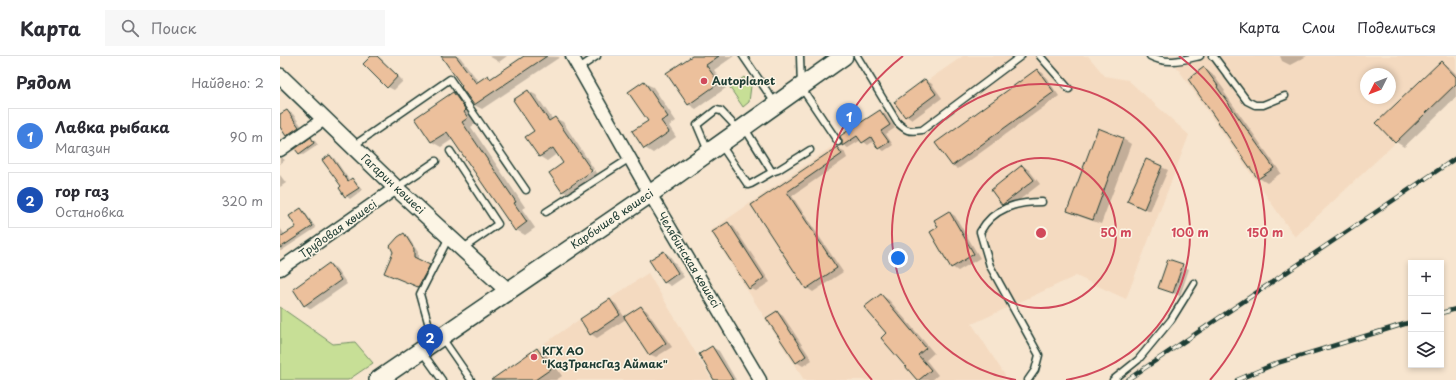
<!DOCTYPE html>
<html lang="ru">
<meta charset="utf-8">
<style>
:root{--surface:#fff;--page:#f7f7f7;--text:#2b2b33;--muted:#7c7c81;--line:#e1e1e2;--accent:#d1495b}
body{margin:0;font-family:"Playpen Sans",sans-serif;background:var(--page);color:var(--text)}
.controls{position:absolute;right:12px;bottom:12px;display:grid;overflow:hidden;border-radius:0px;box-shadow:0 2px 6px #0003}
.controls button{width:36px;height:36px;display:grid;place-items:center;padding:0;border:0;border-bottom:1px solid var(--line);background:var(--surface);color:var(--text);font:20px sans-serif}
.compass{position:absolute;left:1080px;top:12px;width:36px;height:36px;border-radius:50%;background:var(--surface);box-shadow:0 2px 6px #0003;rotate:228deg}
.you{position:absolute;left:618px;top:202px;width:14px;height:14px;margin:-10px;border:3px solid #fff;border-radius:50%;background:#1a73e8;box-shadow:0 0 0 6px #1a73e833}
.badge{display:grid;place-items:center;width:26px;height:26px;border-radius:50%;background:var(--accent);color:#fff;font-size:13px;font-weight:700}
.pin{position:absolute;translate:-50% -33px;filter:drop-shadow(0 1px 2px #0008)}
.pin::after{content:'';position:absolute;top:21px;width:14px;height:12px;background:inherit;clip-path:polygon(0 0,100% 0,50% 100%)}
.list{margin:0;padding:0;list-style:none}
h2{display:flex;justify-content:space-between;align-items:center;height:52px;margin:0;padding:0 16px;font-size:17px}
h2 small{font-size:13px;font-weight:400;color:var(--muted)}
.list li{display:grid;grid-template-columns:26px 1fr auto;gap:12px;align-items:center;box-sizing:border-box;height:56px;margin:0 8px 8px;padding:0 8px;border:1px solid var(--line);border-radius:0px}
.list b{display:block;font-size:15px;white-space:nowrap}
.list p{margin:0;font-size:13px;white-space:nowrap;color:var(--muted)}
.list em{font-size:13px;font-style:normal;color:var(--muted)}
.icon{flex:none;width:22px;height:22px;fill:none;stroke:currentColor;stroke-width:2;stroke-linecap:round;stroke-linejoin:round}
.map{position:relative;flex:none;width:1176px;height:324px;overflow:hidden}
header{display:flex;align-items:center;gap:24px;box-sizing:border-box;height:56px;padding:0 20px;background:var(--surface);border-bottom:1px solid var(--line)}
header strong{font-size:19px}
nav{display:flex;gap:22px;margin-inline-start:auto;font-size:14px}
.search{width:280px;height:36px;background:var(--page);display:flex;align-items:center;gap:10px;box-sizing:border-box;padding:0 14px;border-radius:0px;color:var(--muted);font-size:15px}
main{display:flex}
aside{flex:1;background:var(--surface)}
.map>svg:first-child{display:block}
.built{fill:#f4dac0;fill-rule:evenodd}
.green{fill:#c7df96;stroke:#738e65}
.shadow{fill:#0003}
.building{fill:#ecc09c;stroke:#1f3d34}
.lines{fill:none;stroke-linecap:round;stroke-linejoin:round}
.service-casing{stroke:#1f3d34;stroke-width:9}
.minor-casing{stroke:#1f3d34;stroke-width:15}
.tertiary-casing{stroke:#1f3d34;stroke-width:18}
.secondary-casing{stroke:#1f3d34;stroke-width:20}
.service{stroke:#fcf5e5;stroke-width:6}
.minor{stroke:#fcf5e5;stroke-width:12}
.tertiary{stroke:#fcf5e5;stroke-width:15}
.secondary{stroke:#fcf5e5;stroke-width:17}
.rail-casing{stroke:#1f3d34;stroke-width:4.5}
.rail{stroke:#fcf5e5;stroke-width:3;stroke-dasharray:9;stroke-linecap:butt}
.ring{fill:none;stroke:#d1495b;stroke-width:2}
.poi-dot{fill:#d1495b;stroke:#fcf5e5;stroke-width:1.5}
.labels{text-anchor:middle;stroke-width:3;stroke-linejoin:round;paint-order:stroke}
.poi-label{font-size:11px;font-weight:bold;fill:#1f3d34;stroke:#fcf5e5;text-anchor:start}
.street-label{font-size:11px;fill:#1f3d34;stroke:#fcf5e5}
.centre{fill:#d1495b;stroke:#fcf5e5;stroke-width:2}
.ring-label{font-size:12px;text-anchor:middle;font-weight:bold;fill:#d1495b;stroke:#fcf5e5;stroke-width:3;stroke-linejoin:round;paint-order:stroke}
</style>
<header>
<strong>Карта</strong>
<div class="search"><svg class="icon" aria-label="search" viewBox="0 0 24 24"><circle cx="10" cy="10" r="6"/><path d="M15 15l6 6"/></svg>Поиск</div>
<nav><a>Карта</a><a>Слои</a><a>Поделиться</a></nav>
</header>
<main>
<aside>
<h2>Рядом<small>Найдено: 2</small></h2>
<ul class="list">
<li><span class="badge" style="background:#3f7fe0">1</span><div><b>Лавка рыбака</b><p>Магазин</p></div><em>90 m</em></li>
<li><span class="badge" style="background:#1a4fb4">2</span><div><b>гор газ</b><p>Остановка</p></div><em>320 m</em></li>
</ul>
</aside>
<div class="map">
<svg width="1176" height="324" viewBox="0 0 1176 324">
<rect width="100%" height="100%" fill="#f7e5cf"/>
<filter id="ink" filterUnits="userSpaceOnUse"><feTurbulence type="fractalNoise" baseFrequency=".025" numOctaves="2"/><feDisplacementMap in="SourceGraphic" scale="8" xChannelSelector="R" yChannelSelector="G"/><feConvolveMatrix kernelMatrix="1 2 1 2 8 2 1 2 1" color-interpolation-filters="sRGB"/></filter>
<g filter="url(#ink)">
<g class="built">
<polygon points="683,0 808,0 825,20 848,24 909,79 846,243 796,220 692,268 726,321 722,324 524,324 430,175"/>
<path d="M889,0H1176V30L1015,181ZM1086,18H1110V42H1086Z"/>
<polygon points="368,217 432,324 211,324 300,263"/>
</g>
<g class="green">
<polygon points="464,21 471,30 469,46 463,51 450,32"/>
<polygon points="0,251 53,288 75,286 93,307 68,324 0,324"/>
</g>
<g class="shadow">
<polygon points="92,0 97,0 100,2 123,25 114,34 108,31"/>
<polygon points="168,0 180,1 199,26 208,20 212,23 246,0 280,1 202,53 194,49"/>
<polygon points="209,0 227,0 219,6"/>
<polygon points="414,0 454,0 434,14 446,32 416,53 408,48"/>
<polygon points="1000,0 1027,0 1010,9 1002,5"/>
<polygon points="1161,6 1169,11 1176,18 1176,41 1124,91 1116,86"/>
<polygon points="924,13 932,17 945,35 944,36 1001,117 987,127 979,122"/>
<polygon points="757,14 763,17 779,40 678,113 672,109"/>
<polygon points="646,24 652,28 662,42 632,64 626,60"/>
<polygon points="364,27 373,31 396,65 389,70 396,81 373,97 365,92 369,65"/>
<polygon points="248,35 256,39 273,64 275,62 283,66 314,113 284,133 284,135 315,114 319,120 290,139 282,135 285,107 278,97 267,105 259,100"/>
<polygon points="173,37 182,42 194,60 192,61 196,67 191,71 245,151 242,153 255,172 245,179 236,174 173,83 161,91 152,86 136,62"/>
<polygon points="7,55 13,58 25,75 13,83 7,80 0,69 0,60"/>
<polygon points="600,55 605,58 615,72 606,78 613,89 604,95 599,92 594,85 588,89 581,84 568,92 563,89"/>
<polygon points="818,74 843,83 851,88 821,168 796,159 788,154"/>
<polygon points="31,83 35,85 38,89 23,99 19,97"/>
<polygon points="557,92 564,95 567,102 512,140 563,216 533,236 527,232 472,149"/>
<polygon points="50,100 54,102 70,125 72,124 76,126 82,134 70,143 66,140"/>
<polygon points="0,101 5,104 0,108"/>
<polygon points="866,104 888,114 870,155 854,148"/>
<polygon points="743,110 749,114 760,128 729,152 723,148"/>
<polygon points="0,119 6,127 0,131"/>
<polygon points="21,153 24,155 36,172 1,195 0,195 0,172 5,179 17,171"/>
<polygon points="669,156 675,160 700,202 678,215 672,211 660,172"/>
<polygon points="448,167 454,171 490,226 476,235 469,232"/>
<polygon points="124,179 128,181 138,196 138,204 153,212 143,233 110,219"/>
<polygon points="384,196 390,200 404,221 391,230 384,226"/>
<polygon points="888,204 909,213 900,240 879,231"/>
<polygon points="49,208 56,212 67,228 31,253 25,249"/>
<polygon points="601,239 609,244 654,297 646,304 658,319 652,324 638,324 608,277"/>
<polygon points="330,244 336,248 345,262 361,251 367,255 392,291 376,301 369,298 346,263 317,282 311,278"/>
<polygon points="497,256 503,260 532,304 523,310 516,306"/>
<polygon points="432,291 439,295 456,324 435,324"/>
<polygon points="257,294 268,300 282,320 276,324 212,324"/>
</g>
<g class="building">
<polygon points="91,0 97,0 118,20 107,32 83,8"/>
<polygon points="161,0 176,0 196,27 208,19 210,23 244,0 267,0 194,49 181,31 182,30"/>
<polygon points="412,0 439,0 426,9 439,27 408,49 386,17"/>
<polygon points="1161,5 1176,21 1176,28 1115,87 1096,67"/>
<polygon points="924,11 938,30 937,31 994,112 978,123 908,23"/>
<polygon points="757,13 774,36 672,110 655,87"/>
<polygon points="645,23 656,38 625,61 614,46"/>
<polygon points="364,25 388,61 381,65 389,76 364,93 352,75 368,65 348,36"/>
<polygon points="248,34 269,65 275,61 312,115 282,136 269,117 283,107 273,92 259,101 245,81 254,75 233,44"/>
<polygon points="173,36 186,54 184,56 188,62 182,66 236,146 234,147 247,166 235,175 167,76 151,86 135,62"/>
<polygon points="7,54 19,71 6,80 0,71 0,58"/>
<polygon points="600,54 610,69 601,75 609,86 598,93 591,81 582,87 577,80 562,90 562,85 560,80"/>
<polygon points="818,72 843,82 813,164 787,155"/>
<polygon points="31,81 34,87 19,98 15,93"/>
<polygon points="557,91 562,98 507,136 557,212 526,233 471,149"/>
<polygon points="50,99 68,125 72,122 79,132 65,141 59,132 61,130 42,104"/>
<polygon points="866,103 882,110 864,153 847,145"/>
<polygon points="742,109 754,124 722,149 711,134"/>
<polygon points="21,152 33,170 0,192 0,181 16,171 9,160"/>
<polygon points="669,155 694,198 671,212 650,176 658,171 654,164"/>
<polygon points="448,166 484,222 469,233 432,176"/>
<polygon points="124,177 134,193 134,201 150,209 138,231 104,217 113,196 110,190 118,181"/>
<polygon points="384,195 398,217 384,227 369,204"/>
<polygon points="888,203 903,208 893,237 878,232"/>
<polygon points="49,207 61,224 24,250 13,233"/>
<polygon points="601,238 646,292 638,299 651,314 639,324 637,324 601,282 606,277 584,251"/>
<polygon points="330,243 340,259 310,279 300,263"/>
<polygon points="361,250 386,287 369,299 344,261"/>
<polygon points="497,255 526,300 516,307 486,262"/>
<polygon points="432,290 453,324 434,324 419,298"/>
<polygon points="257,292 271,313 255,324 211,324"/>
</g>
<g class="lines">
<g class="service-casing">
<g id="service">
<polyline points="463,0 495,47"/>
<polyline points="520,0 521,31 558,86"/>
<path d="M577,0L617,66C626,75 629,76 642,74L741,0"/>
<polyline points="760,0 789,33"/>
<path d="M870,0C887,9 903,4 920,0"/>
<polyline points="932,0 935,2 967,45 975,49 983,49 1005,40"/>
<polyline points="299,12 317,0"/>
<polyline points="464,71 492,116"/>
<polyline points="441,89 466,126 468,129 471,128 492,116 498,114 530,94"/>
<polyline points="73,90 170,23 246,134"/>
<polyline points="170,95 218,168 182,193"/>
<polyline points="428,95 417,69 436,54 441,55 458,73"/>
<polyline points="116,132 156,105"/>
<polyline points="266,156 350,102"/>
<polyline points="162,282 191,324"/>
<polyline points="153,284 140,238 169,181"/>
<polyline points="142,296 162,324"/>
<path d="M748,324L755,314L759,299L710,210L700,176C713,152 736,146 762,146"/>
<polyline points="833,324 858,304 891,264 914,227"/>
</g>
</g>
<g class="minor-casing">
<g id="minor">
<polyline points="292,0 370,138 480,324"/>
<polyline points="0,94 44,63"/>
<polyline points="0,213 116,132"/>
</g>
</g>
<g class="tertiary-casing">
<polyline id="tertiary" points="0,20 116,132 228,235"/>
</g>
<g class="secondary-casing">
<polyline id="secondary" points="98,324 370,138 564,0"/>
</g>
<use href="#service" class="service"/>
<use href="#minor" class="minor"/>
<use href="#tertiary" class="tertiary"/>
<use href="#secondary" class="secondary"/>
<g class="rail-casing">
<g id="rail">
<polyline points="1161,257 1176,253"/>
<polyline points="847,324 1176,102"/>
<polyline points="957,324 997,307 1131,266"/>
</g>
</g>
<use href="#rail" class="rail"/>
</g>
</g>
<g class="ring">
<circle cx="761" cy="177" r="75"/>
<path d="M736 324A149 149 0 1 1 786 324"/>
<path d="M592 324A224 224 0 0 1 623 0M899 0A224 224 0 0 1 930 324"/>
</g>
<g class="poi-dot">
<circle cx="424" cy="25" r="4"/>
<circle cx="254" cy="301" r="4"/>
</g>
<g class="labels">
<g class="poi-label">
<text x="432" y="29">Autoplanet</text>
<text x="262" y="299">КГХ АО<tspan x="262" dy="13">"КазТрансГаз Аймак"</tspan></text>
</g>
<g class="street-label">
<text transform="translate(113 128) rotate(43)" y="4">Гагарин көшесі</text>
<text transform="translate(332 163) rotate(-34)" y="4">Карбышев көшесі</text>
<text transform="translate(58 173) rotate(-35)" y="4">Трудовая көшесі</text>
<text transform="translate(409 204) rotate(59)" y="4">Челябинская көшесі</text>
</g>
</g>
<circle cx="761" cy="177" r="6" class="centre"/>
<g class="ring-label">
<text x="836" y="181">50 m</text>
<text x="910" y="181">100 m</text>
<text x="985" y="181">150 m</text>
</g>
</svg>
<div class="controls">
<button>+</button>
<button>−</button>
<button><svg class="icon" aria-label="layers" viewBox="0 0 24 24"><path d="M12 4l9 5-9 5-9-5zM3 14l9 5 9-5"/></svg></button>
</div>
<svg class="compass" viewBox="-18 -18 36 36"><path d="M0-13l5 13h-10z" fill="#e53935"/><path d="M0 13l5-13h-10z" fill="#7c7c81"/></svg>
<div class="you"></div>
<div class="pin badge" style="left:569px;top:80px;background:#3f7fe0">1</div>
<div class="pin badge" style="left:150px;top:301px;background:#1a4fb4">2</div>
</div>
</main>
